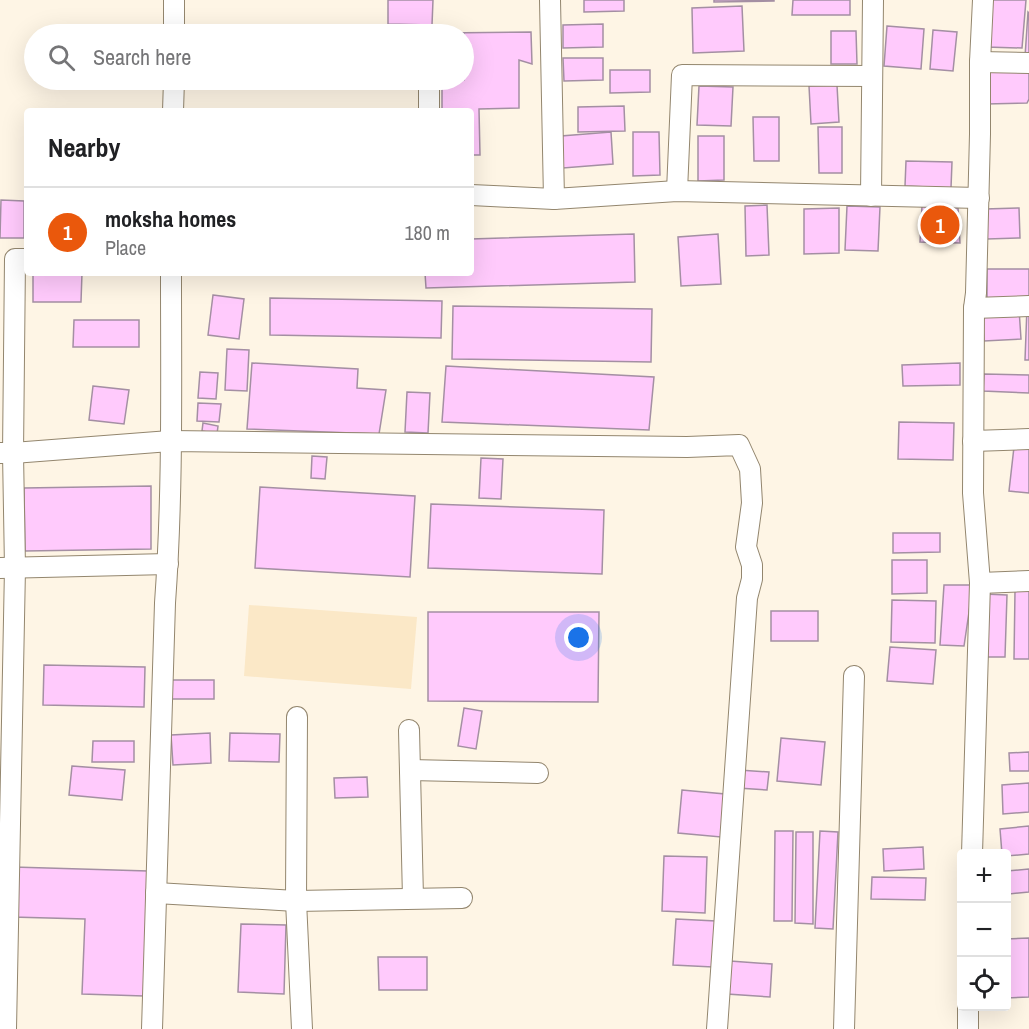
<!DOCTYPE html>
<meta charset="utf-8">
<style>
:root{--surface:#fff;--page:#f6f6f6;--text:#202124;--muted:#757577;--line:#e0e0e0;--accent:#ea580c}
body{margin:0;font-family:"Archivo Narrow",sans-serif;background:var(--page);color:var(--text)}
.controls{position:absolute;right:18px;bottom:18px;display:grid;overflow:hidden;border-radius:6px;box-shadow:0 6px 24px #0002}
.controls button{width:54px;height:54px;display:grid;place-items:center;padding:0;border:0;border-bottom:2px solid var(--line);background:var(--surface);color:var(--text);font:30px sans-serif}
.you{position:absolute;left:579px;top:638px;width:21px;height:21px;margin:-15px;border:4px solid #fff;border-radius:50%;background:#1a73e8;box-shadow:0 0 0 9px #1a73e833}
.badge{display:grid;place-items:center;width:39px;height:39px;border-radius:50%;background:var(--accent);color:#fff;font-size:20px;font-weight:700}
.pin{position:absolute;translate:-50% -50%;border:3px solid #fff;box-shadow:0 2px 6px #0006}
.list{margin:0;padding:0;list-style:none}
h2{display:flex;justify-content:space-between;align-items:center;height:78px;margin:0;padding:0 24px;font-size:26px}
h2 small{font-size:20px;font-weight:400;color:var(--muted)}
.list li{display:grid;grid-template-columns:39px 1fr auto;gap:18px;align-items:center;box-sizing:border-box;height:90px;padding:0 24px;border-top:2px solid var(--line)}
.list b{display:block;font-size:22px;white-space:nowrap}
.list p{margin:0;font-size:20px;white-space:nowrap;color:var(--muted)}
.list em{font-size:20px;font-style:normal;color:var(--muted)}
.icon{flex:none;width:33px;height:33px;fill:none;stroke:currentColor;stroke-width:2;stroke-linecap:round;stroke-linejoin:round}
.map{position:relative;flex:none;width:1029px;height:1029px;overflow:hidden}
.search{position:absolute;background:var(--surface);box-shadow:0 6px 24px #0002;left:24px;top:24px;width:450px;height:66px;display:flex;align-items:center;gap:15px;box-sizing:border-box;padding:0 21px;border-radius:33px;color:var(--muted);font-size:22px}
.panel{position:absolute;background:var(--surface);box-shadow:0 6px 24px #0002;left:24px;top:108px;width:450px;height:168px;border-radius:6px}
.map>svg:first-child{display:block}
.built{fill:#fbe8c7}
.building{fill:#ffcafc;stroke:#a48fa3;stroke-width:1.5}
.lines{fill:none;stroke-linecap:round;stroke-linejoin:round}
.minor-casing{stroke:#93866e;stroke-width:22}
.minor{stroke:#fff;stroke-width:20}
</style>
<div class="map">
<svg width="1029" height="1029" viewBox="0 0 1029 1029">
<rect width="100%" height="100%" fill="#fef5e5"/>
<polygon class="built" points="249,605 417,617 411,689 244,676"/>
<g class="building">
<polygon points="388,0 433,0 432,25 388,24"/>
<polygon points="584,0 624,0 624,11 584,12"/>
<polygon points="714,0 774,0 774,1 714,2"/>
<polygon points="793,0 850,0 850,15 792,15"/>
<polygon points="987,0 1026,0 1022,48 986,47"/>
<polygon points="742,6 744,51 693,53 692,8"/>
<polygon points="1028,12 1029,13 1029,57 1025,57"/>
<polygon points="603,24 603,47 563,48 563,25"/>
<polygon points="887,26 924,29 921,69 884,66"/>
<polygon points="933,30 957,32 953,71 930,69"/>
<polygon points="831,31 856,31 857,64 831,64"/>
<polygon points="531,32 532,64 519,60 519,108 479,109 480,155 471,155 471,111 442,111 442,80 464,80 464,34 442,34 442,33"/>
<polygon points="563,58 603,58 603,80 564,81"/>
<polygon points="610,70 650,70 650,92 610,93"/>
<polygon points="1029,70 1029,99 1027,103 986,104 985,71"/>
<polygon points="837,85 839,122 811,124 809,86"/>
<polygon points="699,86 733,87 731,126 697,125"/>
<polygon points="624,106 625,131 578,132 578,107"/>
<polygon points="753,117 779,117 779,161 754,161"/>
<polygon points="818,127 842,127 842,173 819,173"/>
<polygon points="611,132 613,164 563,168 561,136"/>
<polygon points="633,132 659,132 660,175 633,176"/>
<polygon points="698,136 724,136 724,180 698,181"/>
<polygon points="906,161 952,162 951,188 905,186"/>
<polygon points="1,200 24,201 24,238 0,238"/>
<polygon points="767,205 769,255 746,256 745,206"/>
<polygon points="847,206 880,207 878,251 845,250"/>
<polygon points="922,206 958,208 960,243 920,242"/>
<polygon points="839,208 839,253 804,254 804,209"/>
<polygon points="1019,208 1020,238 987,239 985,209"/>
<polygon points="634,234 635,282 426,288 425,273 471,273 471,239"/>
<polygon points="718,234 721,284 681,286 678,237"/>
<rect x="987" y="269" width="42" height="29"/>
<polygon points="33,273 82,273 81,302 33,302"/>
<polygon points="213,295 244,299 239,339 208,335"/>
<polygon points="270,298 442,301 441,338 270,335"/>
<polygon points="453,306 652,309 651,362 452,359"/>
<polygon points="1027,307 1029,307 1029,360 1025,360"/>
<polygon points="1019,309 1021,339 984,341 982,311"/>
<polygon points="74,320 139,320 139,347 73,347"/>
<polygon points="227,349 249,350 247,391 225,390"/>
<polygon points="252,363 358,369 357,388 386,390 379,434 247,429"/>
<polygon points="960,363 960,385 903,386 902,365"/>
<polygon points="446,366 654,377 649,430 442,422"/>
<polygon points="200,372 218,373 216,399 198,398"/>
<polygon points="984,374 1029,375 1029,393 983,391"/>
<polygon points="93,386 129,390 124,424 89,420"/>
<polygon points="407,392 430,393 428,433 405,432"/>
<polygon points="198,403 221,404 219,422 197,421"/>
<polygon points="899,422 954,423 953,460 898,459"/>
<polygon points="203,423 218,426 217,434 202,431"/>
<polygon points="1014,447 1029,448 1029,493 1009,491"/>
<polygon points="312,456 327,457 325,479 311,478"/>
<polygon points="481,458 503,459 501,499 479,498"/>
<polygon points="151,486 151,549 25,551 24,488"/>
<polygon points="260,487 415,496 410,577 255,568"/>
<polygon points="431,504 604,510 602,574 428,568"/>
<polygon points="893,533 940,533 940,552 893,553"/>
<polygon points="892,560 927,560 927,593 892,594"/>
<polygon points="944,585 973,585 964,646 940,645"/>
<polygon points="1015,591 1029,591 1029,659 1014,659"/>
<polygon points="984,594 1007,595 1005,657 983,657"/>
<polygon points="892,600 936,601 935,643 891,642"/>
<rect x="771" y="611" width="47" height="30"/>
<polygon points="428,612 599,612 598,702 428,701"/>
<polygon points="890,647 936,650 933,684 887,681"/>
<polygon points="44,665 145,667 144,707 43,705"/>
<rect x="168" y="680" width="46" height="19"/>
<polygon points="464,708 482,711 476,749 458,746"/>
<polygon points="210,733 211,763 173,765 171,735"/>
<polygon points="230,733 280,734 279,762 229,761"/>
<polygon points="781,738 825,742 821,785 777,781"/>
<polygon points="93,741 134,741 134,762 92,762"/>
<polygon points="1029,752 1029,771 1010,771 1009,753"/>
<polygon points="72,766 125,770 122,800 69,795"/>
<polygon points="739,770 769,772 767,790 738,788"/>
<polygon points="367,777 368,797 335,798 334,778"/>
<polygon points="1029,783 1029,812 1003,814 1002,785"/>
<polygon points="682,790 725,794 721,837 678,833"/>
<polygon points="1029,826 1029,854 1006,856 1006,854 1002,854 1000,829"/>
<polygon points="775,831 793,831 792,921 774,921"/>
<polygon points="820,831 838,832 833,929 815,928"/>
<polygon points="796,832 813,832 813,924 795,923"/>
<polygon points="923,847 924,869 884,871 883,849"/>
<polygon points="664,856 707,857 705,913 662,911"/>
<polygon points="13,867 148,871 144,996 82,994 85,919 12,917"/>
<polygon points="1029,869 1029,892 1009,894 1007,871"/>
<polygon points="872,877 926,878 925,900 871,899"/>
<polygon points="676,919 716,921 713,967 673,965"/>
<polygon points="241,924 286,925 284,994 238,992"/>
<polygon points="1029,938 1029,997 1006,998 1006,939"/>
<polygon points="378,957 427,957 427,990 379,990"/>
<polygon points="730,961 772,964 770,997 727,994"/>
</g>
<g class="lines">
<g class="minor-casing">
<g id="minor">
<polyline points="174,34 174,0"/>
<polyline points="980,62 1029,63"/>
<polyline points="429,80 429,111"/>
<polyline points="173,111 174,80"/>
<polyline points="677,191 682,75 872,76"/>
<polyline points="471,195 554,199 550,0"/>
<polyline points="871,196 873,0"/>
<polyline points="554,199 677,191 979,198"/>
<polyline points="974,308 1029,306"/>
<polyline points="973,441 1029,439"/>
<polyline points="0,453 13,453 170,441 687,447 739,445 750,469 752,503 746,547 752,565 752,579 747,598 717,1029"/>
<polyline points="0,568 168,564"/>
<polyline points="980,583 1029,581"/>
<polyline points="297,717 296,901 302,1029"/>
<polyline points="409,730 413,898"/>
<polyline points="410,770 538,773"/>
<polyline points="972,854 980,583 973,493 974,308 976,293 980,134 980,62 983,0"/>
<polyline points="156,893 296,901 462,898"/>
<polyline points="6,1029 15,568 13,453 15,259 27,259"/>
<path d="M152,1029L165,603C173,493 171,383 171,273"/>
<polyline points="844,1029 854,676"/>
<polyline points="968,1029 968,1006"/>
</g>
</g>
<use href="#minor" class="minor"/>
</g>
</svg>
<div class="controls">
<button>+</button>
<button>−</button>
<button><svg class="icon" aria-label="locate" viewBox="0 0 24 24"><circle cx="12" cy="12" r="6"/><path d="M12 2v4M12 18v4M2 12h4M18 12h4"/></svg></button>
</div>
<div class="you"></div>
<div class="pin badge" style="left:940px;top:225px">1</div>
<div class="search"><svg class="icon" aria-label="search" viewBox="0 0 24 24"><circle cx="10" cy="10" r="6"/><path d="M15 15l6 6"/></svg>Search here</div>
<section class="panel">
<h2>Nearby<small></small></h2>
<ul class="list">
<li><span class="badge">1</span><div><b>moksha homes</b><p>Place</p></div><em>180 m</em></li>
</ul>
</section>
</div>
